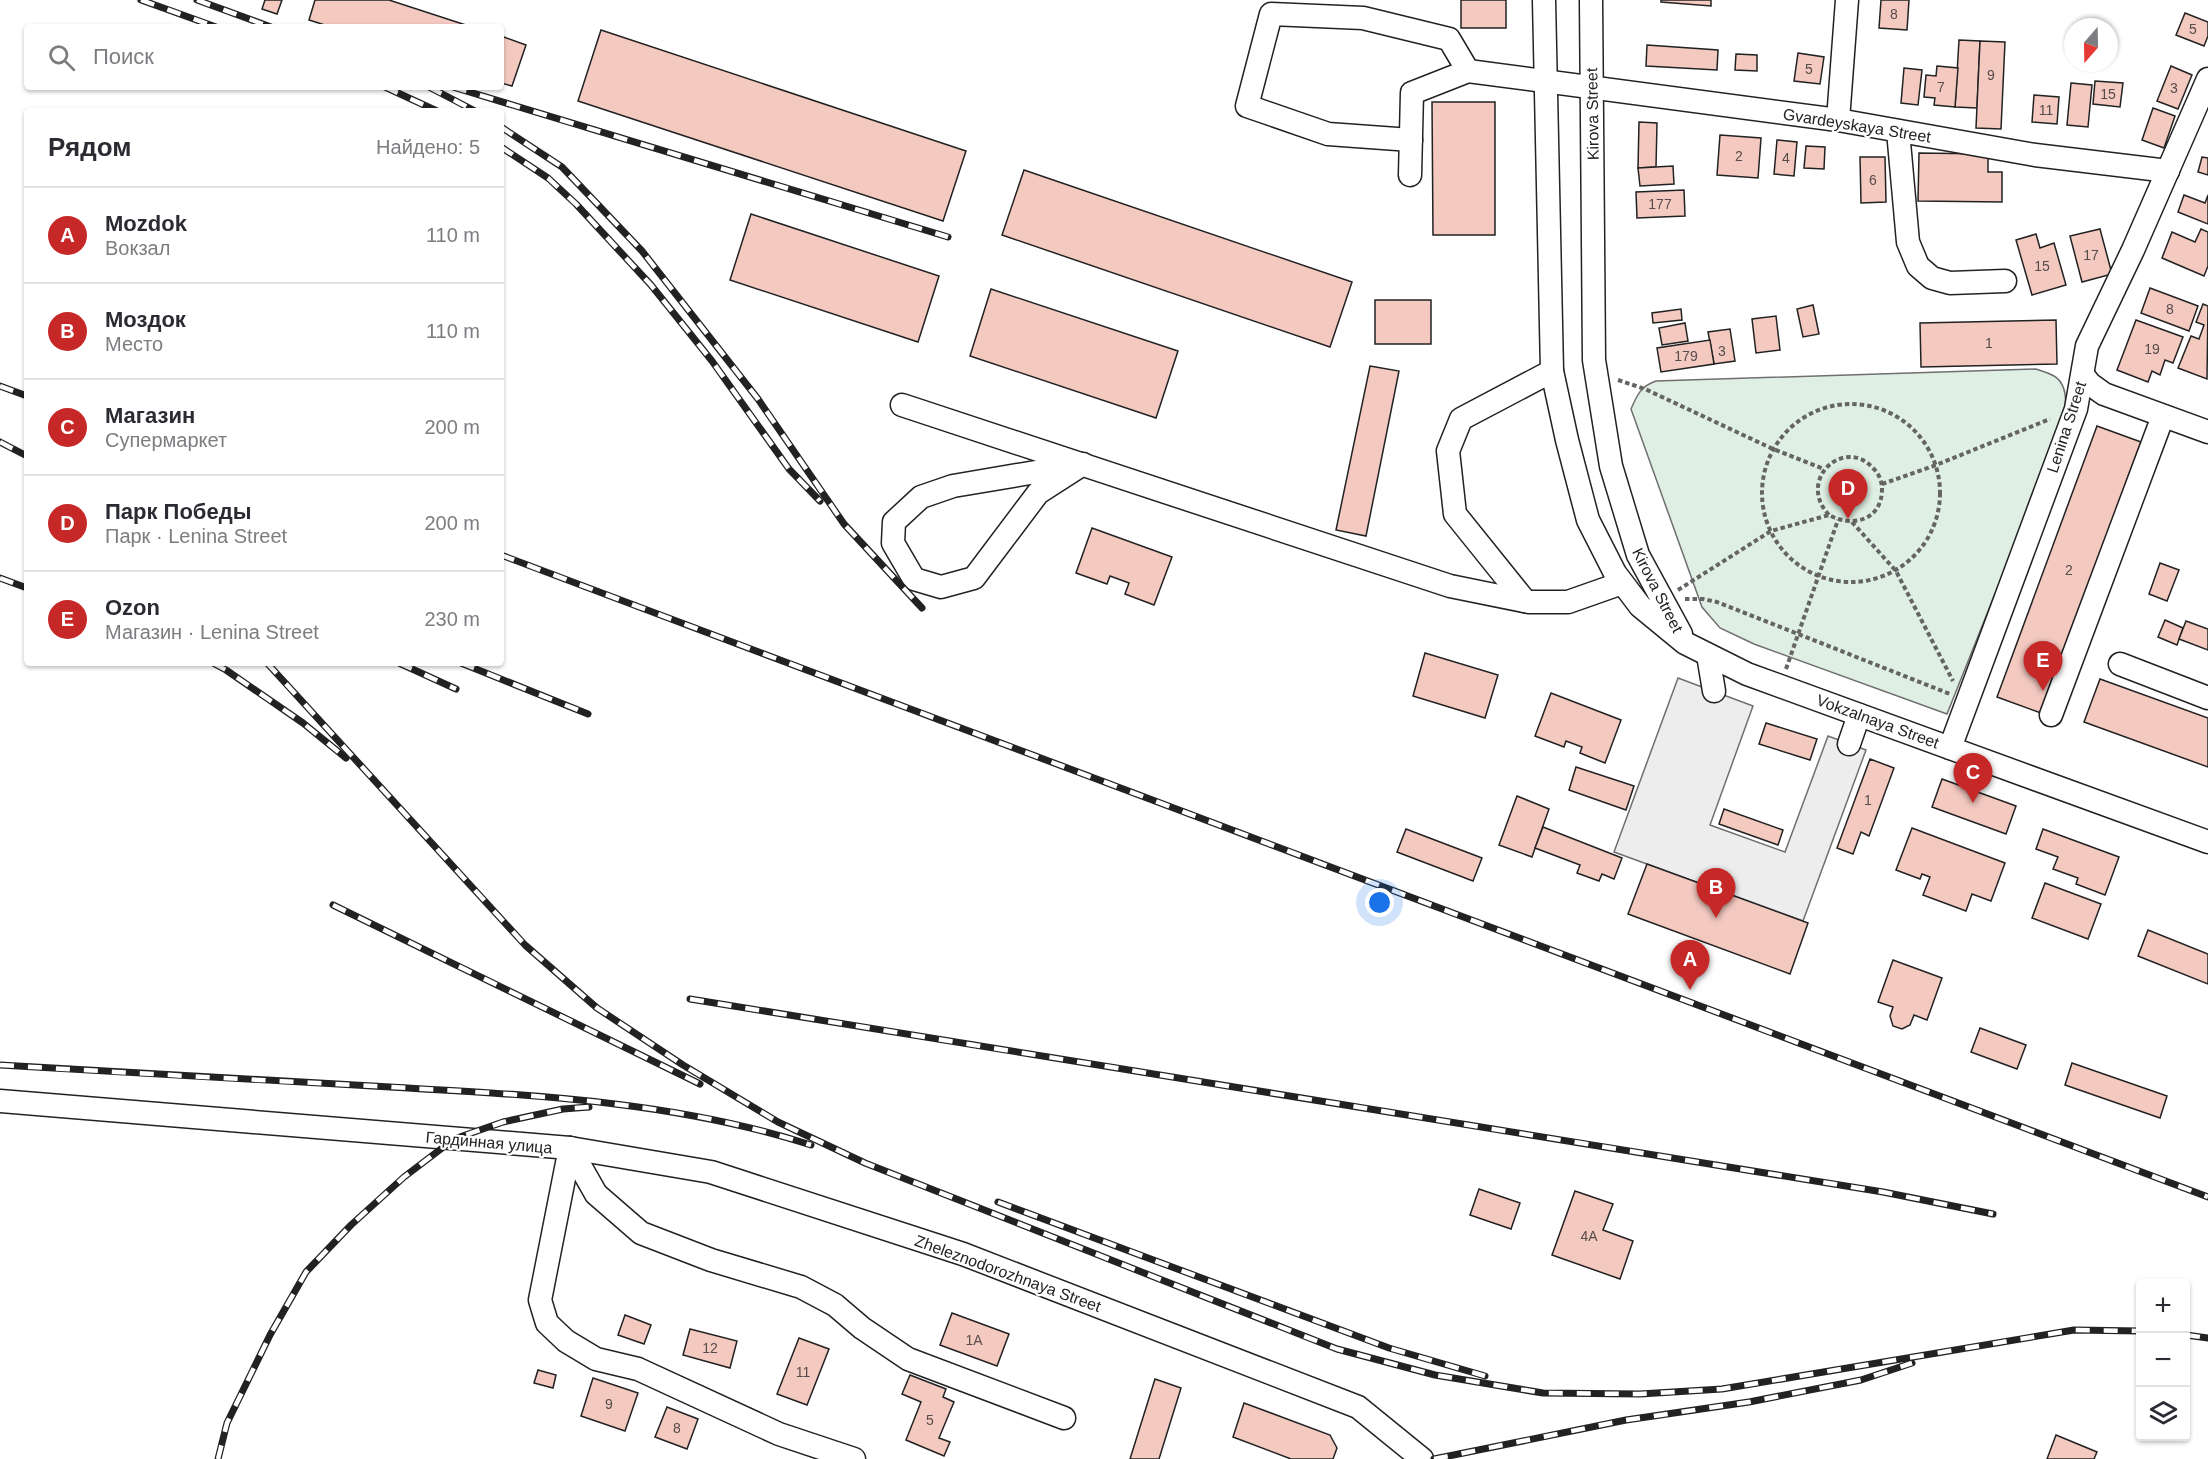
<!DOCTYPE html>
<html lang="ru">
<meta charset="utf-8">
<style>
:root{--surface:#fff;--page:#f2f2f3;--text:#2b2b33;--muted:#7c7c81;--line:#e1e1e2;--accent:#c62828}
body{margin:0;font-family:Arial,sans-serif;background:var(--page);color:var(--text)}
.controls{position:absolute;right:18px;bottom:18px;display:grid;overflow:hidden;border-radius:6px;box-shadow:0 2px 4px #0004}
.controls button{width:54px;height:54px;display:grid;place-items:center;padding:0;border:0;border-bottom:2px solid var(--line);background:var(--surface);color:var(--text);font:30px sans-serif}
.compass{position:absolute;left:2064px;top:18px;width:54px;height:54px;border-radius:50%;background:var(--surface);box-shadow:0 2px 4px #0004;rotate:200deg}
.you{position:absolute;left:1380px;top:903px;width:21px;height:21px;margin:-15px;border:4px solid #fff;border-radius:50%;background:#1a73e8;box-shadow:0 0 0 9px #1a73e833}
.badge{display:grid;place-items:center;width:39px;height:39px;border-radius:50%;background:var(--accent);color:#fff;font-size:20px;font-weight:700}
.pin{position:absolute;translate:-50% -50px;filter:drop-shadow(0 2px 3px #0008)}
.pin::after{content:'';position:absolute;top:32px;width:21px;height:18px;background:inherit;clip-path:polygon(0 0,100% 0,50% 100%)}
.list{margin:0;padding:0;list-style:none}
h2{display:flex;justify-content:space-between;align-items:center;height:78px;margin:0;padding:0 24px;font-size:26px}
h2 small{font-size:20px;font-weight:400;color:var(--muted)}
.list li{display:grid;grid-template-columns:39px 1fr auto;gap:18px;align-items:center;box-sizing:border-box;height:96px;padding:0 24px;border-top:2px solid var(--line)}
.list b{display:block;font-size:22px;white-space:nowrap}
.list p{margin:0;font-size:20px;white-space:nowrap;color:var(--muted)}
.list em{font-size:20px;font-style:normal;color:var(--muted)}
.icon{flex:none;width:33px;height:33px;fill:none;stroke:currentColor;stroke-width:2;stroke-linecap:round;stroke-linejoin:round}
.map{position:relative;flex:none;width:2208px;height:1459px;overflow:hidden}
.search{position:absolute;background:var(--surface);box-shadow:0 2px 4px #0004;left:24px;top:24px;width:480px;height:66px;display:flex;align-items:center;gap:15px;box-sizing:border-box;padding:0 21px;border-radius:6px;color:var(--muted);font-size:22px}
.panel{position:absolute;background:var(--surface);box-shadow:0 2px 4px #0004;left:24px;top:108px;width:480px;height:558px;border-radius:6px}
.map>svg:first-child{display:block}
.green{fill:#e0efe3;stroke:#6f6f6f;stroke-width:1.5}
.parking{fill:#ededed;stroke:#6f6f6f;stroke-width:1.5}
.building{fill:#f3c9c0;stroke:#222;stroke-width:1.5}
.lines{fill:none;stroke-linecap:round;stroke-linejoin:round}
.minor-casing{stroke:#222;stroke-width:25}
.path{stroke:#646464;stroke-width:4;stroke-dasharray:4.5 3;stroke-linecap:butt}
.minor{stroke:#fff;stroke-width:22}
.rail-casing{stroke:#222;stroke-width:7}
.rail{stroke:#fff;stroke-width:4.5;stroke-dasharray:14;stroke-linecap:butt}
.labels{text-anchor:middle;stroke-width:4.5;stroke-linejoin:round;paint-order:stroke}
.number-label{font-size:14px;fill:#564c4a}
.street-label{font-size:16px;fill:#222;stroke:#fff}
</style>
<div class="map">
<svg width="2208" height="1459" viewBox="0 0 2208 1459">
<rect width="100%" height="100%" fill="#fff"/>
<path class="green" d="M2036,369C2042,371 2049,373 2054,376C2072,387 2065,415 2060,431L1947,714L1754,644L1720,628L1702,607L1631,409C1637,395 1641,386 1656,381Z"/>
<polygon class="parking" points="1678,678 1753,706 1710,825 1785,852 1828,736 1866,750 1803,921 1614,852"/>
<g class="building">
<polygon points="265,0 282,0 277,14 262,9"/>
<polygon points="315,0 389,0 472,27 331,27 309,20"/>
<rect x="1461" y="0" width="45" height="28"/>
<polygon points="1661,0 1711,0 1711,6 1661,2"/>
<polygon points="1881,0 1909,0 1907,30 1879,28"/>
<polygon points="2185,13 2208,22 2208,36 2204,46 2176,35"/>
<polygon points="601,30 966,151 943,221 578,101"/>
<polygon points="501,36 526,45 512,86 501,83"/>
<polygon points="1959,40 1980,41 1977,108 1955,107"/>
<polygon points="1980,41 2005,42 2001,129 1976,128"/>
<polygon points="1647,45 1718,50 1717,70 1646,66"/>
<polygon points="1798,53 1824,57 1820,84 1794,81"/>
<polygon points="1736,54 1757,55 1757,71 1735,70"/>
<polygon points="1937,66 1958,68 1955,107 1934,105 1935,98 1924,97 1926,75 1936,76"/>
<polygon points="2171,66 2192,75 2178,109 2157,101"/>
<polygon points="1904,68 1922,70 1918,105 1901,103"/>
<polygon points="2095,81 2123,83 2120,107 2093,104"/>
<polygon points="2071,83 2092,85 2088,127 2067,125"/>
<polygon points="2034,95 2059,97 2057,124 2032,122"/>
<polygon points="1432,102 1495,102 1495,235 1433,235"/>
<polygon points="2153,108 2175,116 2164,148 2142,140"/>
<polygon points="1639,122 1657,123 1656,167 1638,168"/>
<polygon points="1720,135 1761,138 1758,178 1717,175"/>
<polygon points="1777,140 1797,142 1794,176 1774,174"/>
<polygon points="1806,146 1825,147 1824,169 1804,168"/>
<polygon points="1919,153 1988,154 1988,172 2002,172 2002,202 1918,201"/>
<polygon points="1860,157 1885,157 1886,202 1861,203"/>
<polygon points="2202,157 2208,158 2208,175 2198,172"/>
<polygon points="1673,166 1674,184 1640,186 1638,168"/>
<polygon points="1024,170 1352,282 1330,347 1002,235"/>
<polygon points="1684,190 1685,216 1637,218 1636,192"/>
<polygon points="2184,195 2205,203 2208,195 2208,224 2178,212"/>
<polygon points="751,214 939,276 918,342 730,280"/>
<polygon points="2100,229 2112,274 2082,282 2070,236"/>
<polygon points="2201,229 2208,232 2208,266 2204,276 2162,258 2172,232 2195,242"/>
<polygon points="2036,234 2040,248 2054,243 2066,285 2032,295 2016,240"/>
<polygon points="2150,288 2198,306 2189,331 2141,313"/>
<polygon points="991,289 1178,351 1156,418 970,356"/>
<rect x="1375" y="300" width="56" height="44"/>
<polygon points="2203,304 2208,306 2207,379 2178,368 2191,336 2199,339 2204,325 2196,322"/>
<polygon points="1813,305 1819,334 1803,337 1797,309"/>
<polygon points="1681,309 1682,320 1653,323 1652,313"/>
<polygon points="1776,316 1780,350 1756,353 1752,319"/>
<polygon points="2056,320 2057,364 1921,367 1920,323"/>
<polygon points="2136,320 2183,337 2173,363 2165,360 2160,375 2152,371 2148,382 2117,370"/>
<polygon points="1685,323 1688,341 1662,345 1659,328"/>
<polygon points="1730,329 1735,361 1714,364 1708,332"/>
<polygon points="1710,340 1714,364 1661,372 1657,348"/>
<polygon points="1370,366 1399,371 1366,536 1336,530"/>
<polygon points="2097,426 2141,442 2041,713 1997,697"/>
<polygon points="1092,528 1172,557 1154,605 1125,594 1129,583 1110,576 1107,584 1076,573"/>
<polygon points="2160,563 2179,570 2167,601 2149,594"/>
<polygon points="2165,620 2183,628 2177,645 2158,637"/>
<polygon points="2186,621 2208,629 2208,650 2179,639"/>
<polygon points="1425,653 1498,675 1485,718 1413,696"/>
<polygon points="2100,679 2208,718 2208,767 2084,722"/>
<polygon points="1551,693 1621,720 1605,763 1580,753 1582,747 1566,741 1564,747 1535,736"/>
<polygon points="1766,723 1817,739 1810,760 1759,744"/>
<polygon points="1870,759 1894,768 1869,836 1861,832 1853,854 1837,848"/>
<polygon points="1576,767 1634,786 1626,810 1569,790"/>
<polygon points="1942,779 2016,806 2006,834 1932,807"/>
<polygon points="1517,796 1549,809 1532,857 1499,845"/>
<polygon points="1724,809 1783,830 1778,845 1719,824"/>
<polygon points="1543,827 1622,858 1614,879 1602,874 1599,881 1577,873 1580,865 1535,848"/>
<polygon points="1912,828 2005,863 1991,901 1972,894 1966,911 1923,895 1930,877 1922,874 1920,879 1896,870"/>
<polygon points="1406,829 1482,858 1473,881 1397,852"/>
<polygon points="2043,829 2119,857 2105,895 2076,884 2078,878 2053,869 2058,857 2036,849"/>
<polygon points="1647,864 1808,923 1790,974 1628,914"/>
<polygon points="2045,883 2101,904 2088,939 2032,918"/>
<polygon points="2148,930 2208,954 2208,984 2138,956"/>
<polygon points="1893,960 1942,978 1927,1020 1914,1015 1910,1025 1902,1029 1893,1026 1890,1016 1893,1007 1878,1002"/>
<polygon points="1980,1028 2026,1045 2017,1069 1971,1052"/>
<polygon points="2072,1063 2167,1096 2160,1118 2065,1085"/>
<polygon points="1479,1189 1520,1203 1511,1229 1470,1215"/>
<polygon points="1575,1191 1613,1204 1603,1230 1633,1241 1620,1279 1552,1255"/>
<polygon points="952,1313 1009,1334 997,1366 940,1345"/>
<polygon points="625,1315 651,1325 644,1344 618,1335"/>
<polygon points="690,1329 737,1341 730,1368 683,1355"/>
<polygon points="799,1338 829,1349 807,1405 777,1394"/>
<polygon points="538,1370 556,1375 553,1388 534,1383"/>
<polygon points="910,1375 946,1389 943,1397 954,1402 939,1438 950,1442 944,1456 906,1440 921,1402 902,1394"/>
<polygon points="593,1378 638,1393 625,1431 581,1416"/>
<polygon points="1155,1379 1181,1388 1159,1459 1130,1459"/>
<polygon points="1244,1403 1330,1435 1337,1448 1333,1459 1291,1459 1233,1437"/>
<polygon points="667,1407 698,1419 687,1449 655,1437"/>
<polygon points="2056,1435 2097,1452 2094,1459 2047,1459"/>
</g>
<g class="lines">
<g class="minor-casing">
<g id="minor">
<polyline points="1544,0 1552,371 1567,440 1588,520 1615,573 1640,606 1685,643 1747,674 2208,842"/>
<polyline points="1591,0 1594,360 1611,466 1638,555 1681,634"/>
<polyline points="1838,120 1847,0"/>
<polyline points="1898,131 1908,242 1918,266 1932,278 1950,283 2005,281"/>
<polyline points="1411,140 1328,134 1247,106 1271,14 1363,18 1449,39 1468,71"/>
<polyline points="1410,175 1412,93 1468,71 1838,120 2035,155 2168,171"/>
<polyline points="2083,375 2090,384 2104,394 2208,432"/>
<polyline points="902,405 1450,586 1529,602 1568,602 1622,583"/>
<polygon points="1083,464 1038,493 974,578 941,587 914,579 893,543 894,522 921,497 953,486"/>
<polyline points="1525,601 1455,514 1448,451 1461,419 1552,371"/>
<polyline points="1708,655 1714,691"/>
<polyline points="2120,664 2208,698"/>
<polyline points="2051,715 2163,416"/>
<polyline points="1849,744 1859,715"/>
<polyline points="1950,748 2076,409 2087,346 2133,250 2208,79"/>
<polyline points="0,1101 570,1148 711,1172 963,1254 1358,1407 1422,1459"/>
<polyline points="570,1148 596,1194 641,1233 711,1260 801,1287 835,1305 862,1328 908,1359 1064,1418"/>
<polyline points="570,1148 540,1300 547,1323 566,1341 596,1359 638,1369 779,1434 854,1459"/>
</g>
</g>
<g class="path">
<polyline points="1618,380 1645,389 1773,449 1824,469"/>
<circle cx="1851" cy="493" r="89"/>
<polyline points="1882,484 1936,465 2050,419"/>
<polyline points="1852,522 1896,571 1953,681"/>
<path d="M1678,590L1771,531L1829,515C1853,528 1882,520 1882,489C1882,481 1879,474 1873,468C1844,436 1796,480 1829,515"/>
<polyline points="1685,599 1703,599 1717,602 1950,694"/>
<polyline points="1786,669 1838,520"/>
</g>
<use href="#minor" class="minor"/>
<g class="rail-casing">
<g id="rail">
<polyline points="141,0 216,27"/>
<polyline points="197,0 271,27"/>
<polyline points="385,87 437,111"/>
<polyline points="429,87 475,111"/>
<polyline points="453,87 948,237"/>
<polyline points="501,127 562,167 642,251 758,399 844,524 922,608"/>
<polyline points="501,147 548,178 576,204 651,285 712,361 789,469 820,501"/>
<polyline points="0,386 27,396"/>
<polyline points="0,442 27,456"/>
<polyline points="501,555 2208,1197"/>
<polyline points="0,578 27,588"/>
<polyline points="213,663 226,670 303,723 346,758"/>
<polyline points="267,663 525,945 597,1008 683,1065 778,1122 865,1163 1337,1349 1435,1375 1543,1393 1640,1394 1722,1389 2074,1330 2140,1331"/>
<polyline points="399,663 456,689"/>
<polyline points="461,663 588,714"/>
<polyline points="333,905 700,1084"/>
<polyline points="690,999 1883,1192 1993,1214"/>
<path d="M0,1065C130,1073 260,1080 390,1087C532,1095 674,1101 811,1145"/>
<polyline points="998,1202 1389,1348 1485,1376"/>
<polyline points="2186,1335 2208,1338"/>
<polyline points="218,1459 227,1423 270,1335 306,1272 351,1225 404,1177 454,1139 503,1122 563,1109 589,1107"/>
<polyline points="1434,1459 1626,1420 1749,1402 1861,1380 1912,1363"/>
</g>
</g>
<use href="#rail" class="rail"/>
</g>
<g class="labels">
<g class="number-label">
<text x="1894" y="19">8</text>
<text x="2193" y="34">5</text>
<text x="1809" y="74">5</text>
<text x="1991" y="80">9</text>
<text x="1941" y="92">7</text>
<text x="2174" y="93">3</text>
<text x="2108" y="99">15</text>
<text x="2046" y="115">11</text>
<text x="1739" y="161">2</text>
<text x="1786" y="163">4</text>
<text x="1873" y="185">6</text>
<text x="1660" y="209">177</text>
<text x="2091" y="260">17</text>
<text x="2042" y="271">15</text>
<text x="2170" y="314">8</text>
<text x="1989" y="348">1</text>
<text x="2152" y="354">19</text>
<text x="1722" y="356">3</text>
<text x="1686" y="361">179</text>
<text x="2069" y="575">2</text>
<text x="1868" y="805">1</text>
<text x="1589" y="1241">4А</text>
<text x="974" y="1345">1А</text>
<text x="710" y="1353">12</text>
<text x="803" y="1377">11</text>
<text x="609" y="1409">9</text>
<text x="930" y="1425">5</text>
<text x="677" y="1433">8</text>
</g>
<g class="street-label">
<text transform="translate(1592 114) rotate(-91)" y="6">Kirova Street</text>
<text transform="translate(1857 125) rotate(9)" y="6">Gvardeyskaya Street</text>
<text transform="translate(2066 427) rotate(-72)" y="6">Lenina Street</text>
<text transform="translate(1658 590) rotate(63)" y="6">Kirova Street</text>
<text transform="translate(1878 721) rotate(20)" y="6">Vokzalnaya Street</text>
<text transform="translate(489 1142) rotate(5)" y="6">Гардинная улица</text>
<text transform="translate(1008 1273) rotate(20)" y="6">Zheleznodorozhnaya Street</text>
</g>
</g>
</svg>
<div class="controls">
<button>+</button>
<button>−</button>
<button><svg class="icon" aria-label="layers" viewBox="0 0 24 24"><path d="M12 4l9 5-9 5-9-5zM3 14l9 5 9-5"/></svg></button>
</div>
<svg class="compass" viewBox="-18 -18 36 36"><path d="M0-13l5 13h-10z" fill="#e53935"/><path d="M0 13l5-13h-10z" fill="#7c7c81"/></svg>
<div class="you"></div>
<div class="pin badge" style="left:1690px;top:990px">A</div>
<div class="pin badge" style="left:1716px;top:918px">B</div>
<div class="pin badge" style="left:1973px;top:803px">C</div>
<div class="pin badge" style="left:1848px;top:519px">D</div>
<div class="pin badge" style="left:2043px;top:691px">E</div>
<div class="search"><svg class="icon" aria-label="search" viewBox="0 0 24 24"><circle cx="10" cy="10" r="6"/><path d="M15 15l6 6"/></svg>Поиск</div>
<section class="panel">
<h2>Рядом<small>Найдено: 5</small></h2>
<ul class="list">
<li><span class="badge">A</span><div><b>Mozdok</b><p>Вокзал</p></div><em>110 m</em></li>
<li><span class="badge">B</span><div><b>Моздок</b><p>Место</p></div><em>110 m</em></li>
<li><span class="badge">C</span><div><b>Магазин</b><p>Супермаркет</p></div><em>200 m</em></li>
<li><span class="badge">D</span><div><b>Парк Победы</b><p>Парк · Lenina Street</p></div><em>200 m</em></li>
<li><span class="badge">E</span><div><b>Ozon</b><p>Магазин · Lenina Street</p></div><em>230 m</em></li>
</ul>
</section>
</div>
